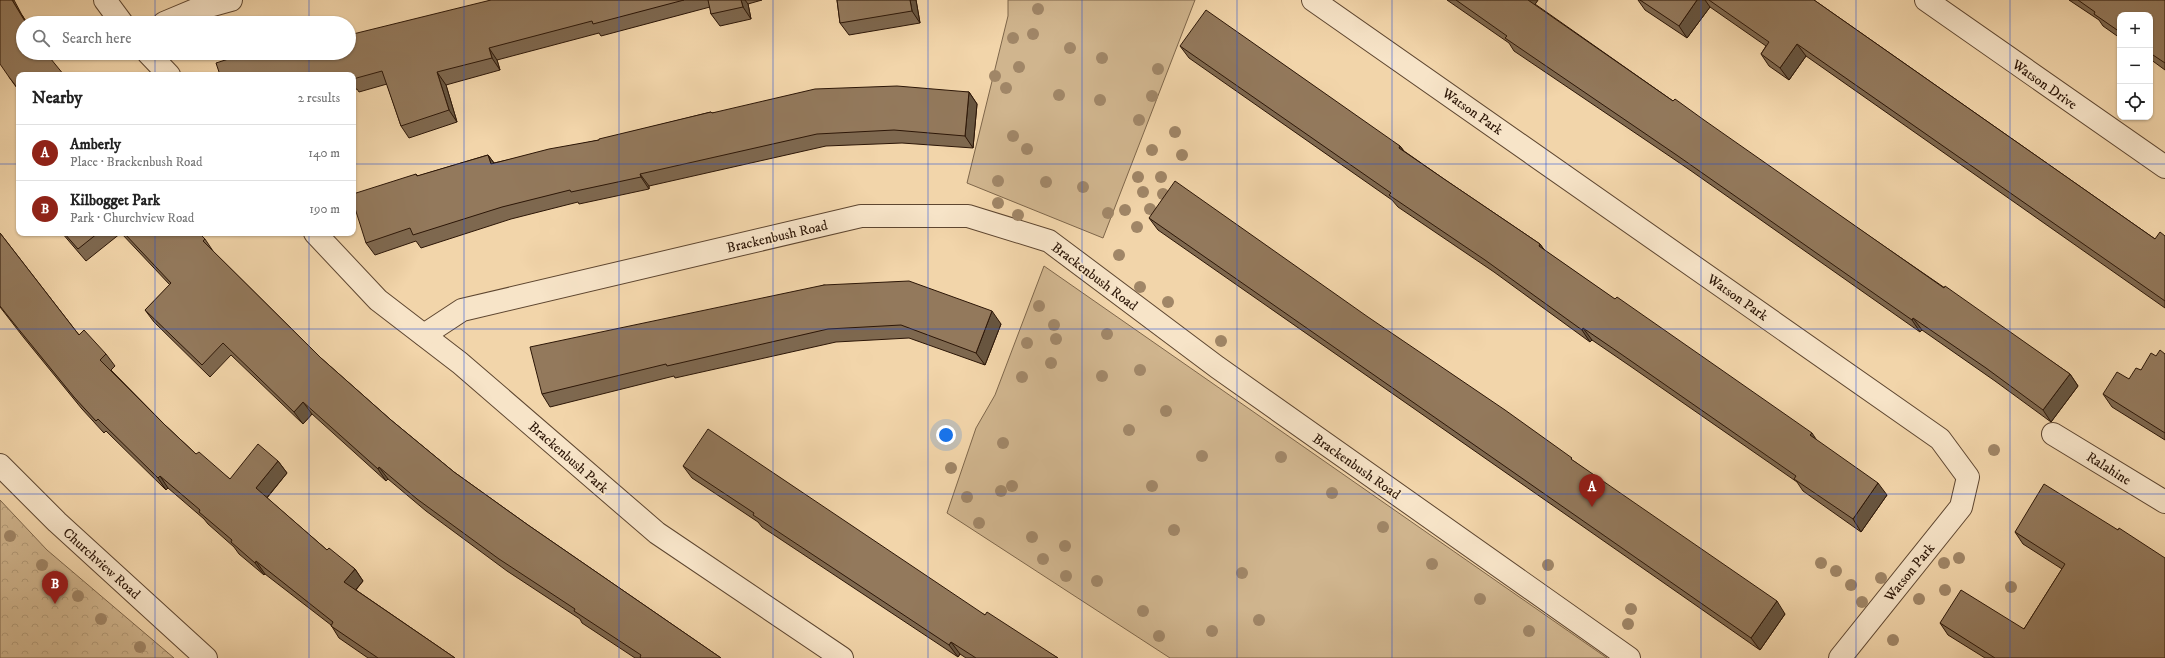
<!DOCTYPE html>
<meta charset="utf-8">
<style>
:root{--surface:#fff;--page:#f2f2f2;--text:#222;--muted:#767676;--line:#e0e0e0;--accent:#8f2418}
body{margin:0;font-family:"IM FELL DW Pica",serif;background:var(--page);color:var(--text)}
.controls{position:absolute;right:12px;top:12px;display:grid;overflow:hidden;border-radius:8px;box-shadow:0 1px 3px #0004}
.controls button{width:36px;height:36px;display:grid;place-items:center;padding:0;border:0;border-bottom:1px solid var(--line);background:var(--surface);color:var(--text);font:20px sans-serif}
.you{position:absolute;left:946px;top:435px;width:14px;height:14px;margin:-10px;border:3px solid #fff;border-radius:50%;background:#1a73e8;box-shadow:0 0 0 6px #1a73e833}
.badge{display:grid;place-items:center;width:26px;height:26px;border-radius:50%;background:var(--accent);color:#fff;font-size:13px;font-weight:700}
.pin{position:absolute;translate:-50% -33px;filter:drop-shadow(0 1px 2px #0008)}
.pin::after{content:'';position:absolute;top:21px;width:14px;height:12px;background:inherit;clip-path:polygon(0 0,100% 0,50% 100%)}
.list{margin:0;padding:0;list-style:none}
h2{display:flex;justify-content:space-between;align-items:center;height:52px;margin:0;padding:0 16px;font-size:17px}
h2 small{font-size:13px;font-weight:400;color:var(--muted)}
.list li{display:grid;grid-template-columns:26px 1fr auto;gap:12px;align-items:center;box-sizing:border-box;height:56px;padding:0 16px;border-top:1px solid var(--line)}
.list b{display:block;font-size:15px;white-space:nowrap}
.list p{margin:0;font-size:13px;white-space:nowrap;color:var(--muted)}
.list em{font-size:13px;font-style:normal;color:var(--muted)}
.icon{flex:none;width:22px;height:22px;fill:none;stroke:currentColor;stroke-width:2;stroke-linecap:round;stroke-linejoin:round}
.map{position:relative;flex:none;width:2165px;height:658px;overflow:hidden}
.search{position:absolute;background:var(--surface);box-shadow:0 1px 3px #0004;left:16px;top:16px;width:340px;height:44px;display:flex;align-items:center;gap:10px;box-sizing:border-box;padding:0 14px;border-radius:22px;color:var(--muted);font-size:15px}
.panel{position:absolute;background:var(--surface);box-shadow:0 1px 3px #0004;left:16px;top:72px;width:340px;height:164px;border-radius:8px}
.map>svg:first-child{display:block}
.grass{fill:#d0b58e;stroke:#7e664a}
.forest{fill:url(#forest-crowns);stroke:#7e664a}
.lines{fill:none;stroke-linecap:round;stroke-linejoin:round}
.minor-casing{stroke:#5e4630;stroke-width:24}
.minor{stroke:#f7e4c8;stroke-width:22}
.tree{fill:#a08667}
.wall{fill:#7e684f;stroke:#2c1607}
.shaded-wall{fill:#675540;stroke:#2c1607}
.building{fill:#93795c;stroke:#2c1607}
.grid{fill:none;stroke:#1d4ed8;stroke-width:1;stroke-opacity:0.55}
.labels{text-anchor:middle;stroke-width:3.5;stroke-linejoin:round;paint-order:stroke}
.street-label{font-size:14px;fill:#2c1607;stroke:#f7e4c8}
</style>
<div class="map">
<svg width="2165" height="658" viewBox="0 0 2165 658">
<defs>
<pattern id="forest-crowns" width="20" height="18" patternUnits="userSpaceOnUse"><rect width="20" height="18" fill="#d0b58e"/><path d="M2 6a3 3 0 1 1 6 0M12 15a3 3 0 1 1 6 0" fill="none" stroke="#b39b79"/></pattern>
</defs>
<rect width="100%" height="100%" fill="#f2d5aa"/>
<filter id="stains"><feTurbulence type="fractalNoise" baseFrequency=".005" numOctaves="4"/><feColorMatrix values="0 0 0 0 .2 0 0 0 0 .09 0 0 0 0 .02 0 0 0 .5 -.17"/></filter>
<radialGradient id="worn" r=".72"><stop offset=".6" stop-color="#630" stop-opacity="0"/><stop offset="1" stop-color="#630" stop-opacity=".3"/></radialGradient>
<g class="grass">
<polygon points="1008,0 1195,0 1103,238 967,183 1008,16"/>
<polygon points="1044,266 1607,658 1170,658 947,513 976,428 995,395"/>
</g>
<polygon class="forest" points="0,500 47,550 174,658 0,658"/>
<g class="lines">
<g class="minor-casing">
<g id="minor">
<polyline points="105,0 122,23"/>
<polyline points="1313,0 1940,439 1968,477 1961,507 1840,658"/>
<polyline points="1926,0 2165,167"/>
<polyline points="164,23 195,10 231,0"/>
<polyline points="148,53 169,75"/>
<polyline points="315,233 378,300 460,363 657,533 842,658"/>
<polyline points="424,335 462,310 861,216 968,216 1049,241 1217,367 1629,658"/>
<polyline points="2053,434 2165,502"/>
<polyline points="0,465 57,522 206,658"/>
</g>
</g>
<use href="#minor" class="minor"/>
</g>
<g class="tree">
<circle cx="1038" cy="9" r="6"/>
<circle cx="1033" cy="34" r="6"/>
<circle cx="1013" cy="38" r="6"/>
<circle cx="1070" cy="48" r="6"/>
<circle cx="1102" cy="58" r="6"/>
<circle cx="1019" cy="67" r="6"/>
<circle cx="1158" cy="69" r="6"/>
<circle cx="995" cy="76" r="6"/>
<circle cx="1006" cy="88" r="6"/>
<circle cx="1059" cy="95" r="6"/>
<circle cx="1152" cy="96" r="6"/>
<circle cx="1100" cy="100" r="6"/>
<circle cx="1139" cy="120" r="6"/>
<circle cx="1175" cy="132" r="6"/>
<circle cx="1013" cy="136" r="6"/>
<circle cx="1027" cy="149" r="6"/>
<circle cx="1152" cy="150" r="6"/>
<circle cx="1182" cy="155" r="6"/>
<circle cx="1138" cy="177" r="6"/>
<circle cx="1161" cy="177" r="6"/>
<circle cx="998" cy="181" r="6"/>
<circle cx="1046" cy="182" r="6"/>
<circle cx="1083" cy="187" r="6"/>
<circle cx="1143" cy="192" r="6"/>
<circle cx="1163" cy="194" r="6"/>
<circle cx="998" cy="203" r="6"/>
<circle cx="1150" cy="209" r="6"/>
<circle cx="1125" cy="210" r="6"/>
<circle cx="1108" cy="213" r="6"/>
<circle cx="1018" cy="215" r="6"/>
<circle cx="1137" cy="227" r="6"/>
<circle cx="1119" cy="255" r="6"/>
<circle cx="1140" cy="287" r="6"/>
<circle cx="1168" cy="302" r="6"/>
<circle cx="1039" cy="306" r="6"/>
<circle cx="1054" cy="325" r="6"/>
<circle cx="1107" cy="334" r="6"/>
<circle cx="1056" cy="339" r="6"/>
<circle cx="1221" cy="341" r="6"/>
<circle cx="1027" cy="343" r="6"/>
<circle cx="1051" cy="363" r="6"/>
<circle cx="1140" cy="370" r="6"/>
<circle cx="1102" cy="376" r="6"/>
<circle cx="1022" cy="377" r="6"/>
<circle cx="1166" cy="411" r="6"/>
<circle cx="1129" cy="430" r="6"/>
<circle cx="1003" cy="443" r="6"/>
<circle cx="1994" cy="450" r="6"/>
<circle cx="1202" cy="456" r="6"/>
<circle cx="1281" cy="457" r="6"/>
<circle cx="951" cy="468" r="6"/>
<circle cx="1012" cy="486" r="6"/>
<circle cx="1152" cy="486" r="6"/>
<circle cx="1001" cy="491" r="6"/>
<circle cx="1332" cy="493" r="6"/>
<circle cx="967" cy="497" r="6"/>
<circle cx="979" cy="523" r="6"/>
<circle cx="1383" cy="527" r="6"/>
<circle cx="1174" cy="530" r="6"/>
<circle cx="10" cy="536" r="6"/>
<circle cx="1032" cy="537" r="6"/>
<circle cx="1065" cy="546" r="6"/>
<circle cx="1959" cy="558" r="6"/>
<circle cx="1043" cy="559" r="6"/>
<circle cx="1821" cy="563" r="6"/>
<circle cx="1944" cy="563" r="6"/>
<circle cx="1432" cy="564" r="6"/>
<circle cx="42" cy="565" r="6"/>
<circle cx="1548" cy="565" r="6"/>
<circle cx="1836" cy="571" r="6"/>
<circle cx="1242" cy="573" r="6"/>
<circle cx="1066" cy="576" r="6"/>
<circle cx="1881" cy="578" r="6"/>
<circle cx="1097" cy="581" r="6"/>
<circle cx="1851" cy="585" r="6"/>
<circle cx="2011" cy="587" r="6"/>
<circle cx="1945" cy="590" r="6"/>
<circle cx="78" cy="596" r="6"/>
<circle cx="1480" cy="599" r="6"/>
<circle cx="1919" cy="599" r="6"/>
<circle cx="1862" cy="602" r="6"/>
<circle cx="1631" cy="609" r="6"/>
<circle cx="1143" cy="611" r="6"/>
<circle cx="101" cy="619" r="6"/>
<circle cx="1259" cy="620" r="6"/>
<circle cx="1628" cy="624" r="6"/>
<circle cx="1212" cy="631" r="6"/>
<circle cx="1529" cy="631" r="6"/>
<circle cx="1159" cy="636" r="6"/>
<circle cx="1893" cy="640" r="6"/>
<circle cx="140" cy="647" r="6"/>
</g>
<g class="wall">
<polygon points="491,0 762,0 748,4 751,19 720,26 711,14 710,7 601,36 599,33 497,60 500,70 446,85 457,122 409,138 401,126 387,84 359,92 357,89 353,90 353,75 254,56 349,53"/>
<polygon points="837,0 916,0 920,23 849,35 840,23"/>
<polygon points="1447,0 1538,0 1535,4 1673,101 2070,374 2078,386 2051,422 1995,381 1922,330 1920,332 1687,168 1514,51 1509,43"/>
<polygon points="1638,0 1814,0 2155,239 2165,236 2165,308 1806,56 1789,80 1769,66 1761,54 1766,46 1710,7 1687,38 1645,10"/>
<polygon points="2069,0 2165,0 2165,70 2150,59 2150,15 2120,15 2120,38 2103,26 2099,20"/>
<polygon points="22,15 27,23 23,23 19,75 19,91 9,77"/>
<polygon points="1180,46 1400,146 1404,151 1444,179 1540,244 1544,250 1817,441 1887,495 1861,532 1803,491 1797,482 1630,366 1592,340 1590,342 1494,272 1398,207 1392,200 1189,58"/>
<polygon points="969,92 977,104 973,148 902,143 826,146 649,186 649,189 579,204 578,202 511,219 421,248 416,241 375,255 366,243 416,174 418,176 488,155 494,163 599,140 711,112 712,113"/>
<polygon points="1149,218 1575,462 1785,614 1760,650 1158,230"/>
<polygon points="0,233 79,335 106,354 115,366 111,370 165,425 196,454 230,479 278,461 287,473 267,498 327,550 355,569 363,581 356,590 455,658 368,658 339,638 331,625 265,574 264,575 239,554 234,547 208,524 204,519 168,488 166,490 106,431 104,433 82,409 24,338 0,307"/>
<polygon points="62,233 121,233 86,261"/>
<polygon points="121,233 199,233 205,239 213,251 321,358 391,420 454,472 528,525 721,658 635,658 582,623 580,619 507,571 426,511 388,479 386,481 312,414 303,424 231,355 210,377 154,322 145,310 170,285"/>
<polygon points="824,285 1001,324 985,365 909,338 836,342 675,378 674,376 550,407 542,394"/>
<polygon points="2165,354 2165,440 2112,407 2103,394 2129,379 2141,370 2156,356"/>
<polygon points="683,466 985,615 1058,658 966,658 960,654 958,657 762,527 758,522 692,478"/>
<polygon points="2118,530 2165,658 1985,658 1948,635 1940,623 2024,629 2062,569 2023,544 2015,532"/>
</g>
<g class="shaded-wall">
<polygon points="12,0 14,0 22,15 27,23 26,23"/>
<polygon points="741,0 745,0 748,4 751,19 743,7"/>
<polygon points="910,0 916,0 920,23 912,11"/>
<polygon points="1526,0 1538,0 1532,9"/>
<polygon points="1697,0 1705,0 1710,7 1687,38 1679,26"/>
<polygon points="1797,44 1806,56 1789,80 1780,68"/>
<polygon points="489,48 497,60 500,70 492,58"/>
<polygon points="437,72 446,85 457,122 449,110"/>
<polygon points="969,92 977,104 973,148 965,136"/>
<polygon points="1400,146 1409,158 1399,148"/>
<polygon points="488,155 497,167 491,164"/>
<polygon points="640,174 649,186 649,189 641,177"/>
<polygon points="1540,244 1549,256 1539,246"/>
<polygon points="992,311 1001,324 985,365 976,353"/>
<polygon points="1913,318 1922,330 1920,332 1912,320"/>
<polygon points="1583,328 1592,340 1590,342 1582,330"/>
<polygon points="2070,374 2078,386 2051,422 2043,410"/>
<polygon points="303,402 312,414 303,424 294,412"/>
<polygon points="1812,433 1820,445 1810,435"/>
<polygon points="278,461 287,473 264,501 256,488"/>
<polygon points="379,467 388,479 386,481 378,469"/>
<polygon points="160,476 168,488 166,490 158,478"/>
<polygon points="1878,483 1887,495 1861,532 1853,519"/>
<polygon points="256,561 265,574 264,575 255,563"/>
<polygon points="355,569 363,581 352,594 344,582"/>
<polygon points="1777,601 1785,614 1760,650 1751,638"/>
<polygon points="951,642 960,654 958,657 949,645"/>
</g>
<g class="building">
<polygon points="0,0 12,0 26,23 23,23 23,53 46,53 64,75 19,75 19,90 9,77 0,64"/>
<polygon points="491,0 684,0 593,24 592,21 489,48 492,58 437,72 449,110 401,126 382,71 353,79 353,75 220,75 216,63 247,53 252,53 253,56 264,53 349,53 349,35"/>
<polygon points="708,0 741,0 743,7 711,14"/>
<polygon points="837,0 910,0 912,11 840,23"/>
<polygon points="1456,0 1528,0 1673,101 1675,99 1704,120 1944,288 1945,286 2070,374 2043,410 1986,368 1913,318 1912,320 1678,156 1505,38 1507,36"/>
<polygon points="1640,0 1697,0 1679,26"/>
<polygon points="1709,0 1814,0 2155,239 2160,232 2165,236 2165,301 1797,44 1780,68 1761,54 1769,42"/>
<polygon points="2078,0 2165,0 2165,63 2150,53 2150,15 2120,15 2120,32 2094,14 2095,12"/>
<polygon points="1206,10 1400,146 1399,148 1444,179 1540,244 1539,246 1615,299 1617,297 1812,433 1810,435 1878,483 1853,519 1794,479 1796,476 1621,354 1583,328 1582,330 1485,260 1389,195 1391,193 1180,46"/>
<polygon points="897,86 969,92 965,136 894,130 817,134 640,174 641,177 571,192 570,190 502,207 413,235 410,228 366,243 353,202 353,194 416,174 417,176 488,155 491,164 549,149 599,140 599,139 711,112 712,113 815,89"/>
<polygon points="1175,181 1368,317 1505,410 1572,458 1571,459 1777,601 1751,638 1149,218"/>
<polygon points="0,233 79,335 84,330 106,354 100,360 165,425 196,454 199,452 230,479 258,444 278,461 256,488 327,550 329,548 355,569 344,582 455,658 378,658 331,626 333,622 256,561 255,563 231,542 232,540 199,512 200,510 160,476 158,478 98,419 96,421 74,397 16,326 0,306"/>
<polygon points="64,233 98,233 78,249"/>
<polygon points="124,233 199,233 205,239 203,241 321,358 391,420 454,472 528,525 721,658 641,658 640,657 641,655 574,611 575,609 499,559 417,499 379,467 378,469 303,402 294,412 223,343 202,365 145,310 171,283"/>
<polygon points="909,281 992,311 976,353 901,325 828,329 667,366 666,364 542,394 530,347 824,285"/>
<polygon points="2160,350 2165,354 2165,433 2103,394 2117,372 2129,379 2136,368 2141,370 2151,353 2156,356"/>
<polygon points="708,429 985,615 987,612 1058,658 976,658 951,642 949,645 753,515 754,513 683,466"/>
<polygon points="2044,484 2118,530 2119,528 2165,558 2165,658 1995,658 1940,623 1961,590 2024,629 2065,564 2015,532"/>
</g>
<path class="grid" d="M155,0V23M309,0V23M464,0V658M619,0V658M773,0V658M928,0V658M1082,0V658M1237,0V658M1392,0V658M1546,0V658M1701,0V658M1856,0V658M2010,0V658M155,53V75M309,53V75M0,164H19M353,164H2165M155,233V658M309,233V658M0,329H2165M0,494H2165"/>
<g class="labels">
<g class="street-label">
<text transform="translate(2045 84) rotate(35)" y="5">Watson Drive</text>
<text transform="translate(1473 111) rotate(35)" y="5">Watson Park</text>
<text transform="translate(777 236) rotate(-13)" y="5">Brackenbush Road</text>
<text transform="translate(1095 276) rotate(37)" y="5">Brackenbush Road</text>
<text transform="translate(1738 297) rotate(35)" y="5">Watson Park</text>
<text transform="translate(569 457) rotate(41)" y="5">Brackenbush Park</text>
<text transform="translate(1357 466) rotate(35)" y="5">Brackenbush Road</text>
<text transform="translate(2109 468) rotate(32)" y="5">Ralahine</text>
<text transform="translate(102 563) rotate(42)" y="5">Churchview Road</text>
<text transform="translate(1909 572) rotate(-51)" y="5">Watson Park</text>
</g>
</g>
<rect width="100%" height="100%" filter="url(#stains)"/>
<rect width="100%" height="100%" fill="url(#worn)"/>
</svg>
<div class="controls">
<button>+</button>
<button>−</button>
<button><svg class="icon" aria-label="locate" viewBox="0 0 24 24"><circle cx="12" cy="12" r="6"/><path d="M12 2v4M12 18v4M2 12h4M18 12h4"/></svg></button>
</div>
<div class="you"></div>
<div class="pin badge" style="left:1592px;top:507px">A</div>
<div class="pin badge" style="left:55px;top:604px">B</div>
<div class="search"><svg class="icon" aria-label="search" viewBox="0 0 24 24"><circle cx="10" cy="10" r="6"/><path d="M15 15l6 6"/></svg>Search here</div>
<section class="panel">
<h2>Nearby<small>2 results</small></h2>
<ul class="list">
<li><span class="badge">A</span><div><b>Amberly</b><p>Place · Brackenbush Road</p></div><em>140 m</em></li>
<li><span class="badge">B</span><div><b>Kilbogget Park</b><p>Park · Churchview Road</p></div><em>190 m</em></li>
</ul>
</section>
</div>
